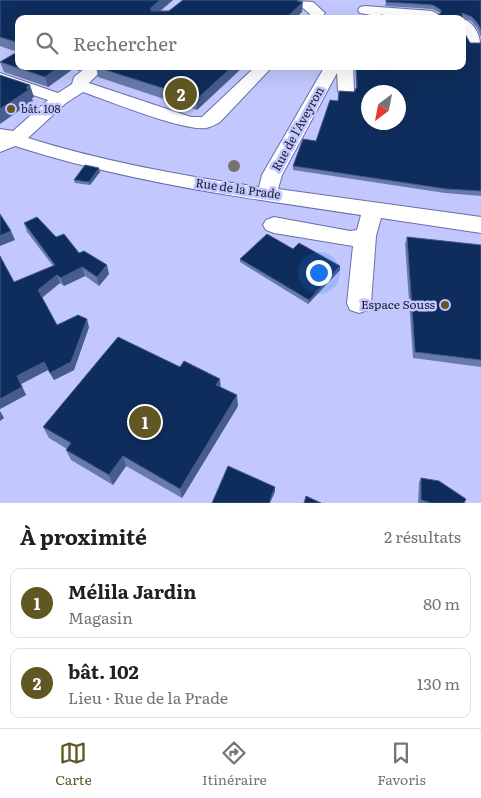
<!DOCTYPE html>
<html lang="fr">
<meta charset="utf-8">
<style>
:root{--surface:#fff;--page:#f2f2f2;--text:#202124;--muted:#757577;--line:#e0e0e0;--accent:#605723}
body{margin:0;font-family:Literata,serif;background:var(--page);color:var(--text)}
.compass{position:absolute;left:361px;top:85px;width:45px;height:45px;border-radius:50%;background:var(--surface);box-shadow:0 5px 20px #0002;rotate:212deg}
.you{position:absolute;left:318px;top:272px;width:18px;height:18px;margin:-12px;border:4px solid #fff;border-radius:50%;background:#1a73e8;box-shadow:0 0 0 8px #1a73e833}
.badge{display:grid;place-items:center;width:32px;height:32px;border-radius:50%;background:var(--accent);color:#fff;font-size:16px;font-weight:700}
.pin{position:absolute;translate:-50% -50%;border:2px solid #fff;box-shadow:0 1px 5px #0006}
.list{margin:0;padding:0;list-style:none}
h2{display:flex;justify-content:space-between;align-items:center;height:65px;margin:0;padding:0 20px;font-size:21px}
h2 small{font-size:16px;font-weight:400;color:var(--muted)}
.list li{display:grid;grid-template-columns:32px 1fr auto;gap:15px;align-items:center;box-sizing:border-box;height:70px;margin:0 10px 10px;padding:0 10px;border:1px solid var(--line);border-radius:10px}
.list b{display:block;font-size:19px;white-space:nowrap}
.list p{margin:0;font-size:16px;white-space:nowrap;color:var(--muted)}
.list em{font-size:16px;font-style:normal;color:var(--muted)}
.icon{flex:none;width:28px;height:28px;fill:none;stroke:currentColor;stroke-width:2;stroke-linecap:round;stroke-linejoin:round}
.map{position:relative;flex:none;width:481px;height:503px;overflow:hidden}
.search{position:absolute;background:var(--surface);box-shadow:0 5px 20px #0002;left:15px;right:15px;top:15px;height:55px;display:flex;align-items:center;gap:12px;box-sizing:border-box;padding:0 18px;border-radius:10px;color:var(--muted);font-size:19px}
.sheet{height:225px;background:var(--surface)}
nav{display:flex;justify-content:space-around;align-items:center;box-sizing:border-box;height:70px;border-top:1px solid var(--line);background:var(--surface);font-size:14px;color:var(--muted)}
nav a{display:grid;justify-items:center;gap:2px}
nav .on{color:var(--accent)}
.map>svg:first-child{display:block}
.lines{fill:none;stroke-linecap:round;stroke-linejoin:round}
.minor-casing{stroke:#696eaa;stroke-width:2}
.minor{fill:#fff;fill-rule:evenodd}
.tree{fill:#757473}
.wall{fill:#687aac}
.shaded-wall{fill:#455c8c}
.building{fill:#0f2d5c;stroke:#455c8c;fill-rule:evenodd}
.poi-dot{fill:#605723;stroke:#c2c8fd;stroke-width:2}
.labels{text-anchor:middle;stroke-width:5;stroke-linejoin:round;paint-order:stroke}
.far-poi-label{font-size:11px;fill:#1a1b33;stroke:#c2c8fd;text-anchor:start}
.street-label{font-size:12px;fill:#1a1b33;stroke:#c2c8fd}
.poi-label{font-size:12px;fill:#1a1b33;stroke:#c2c8fd;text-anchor:end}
</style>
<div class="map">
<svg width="481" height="503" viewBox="0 0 481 503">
<rect width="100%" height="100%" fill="#c2c8fd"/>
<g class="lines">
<g class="minor-casing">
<g id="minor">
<polygon points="281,0 313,2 325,13 321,19 306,19 310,14 303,8 283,3"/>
<polygon points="365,6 432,11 439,15 434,19 393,19 360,13 358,10 360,7"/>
<path d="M462,19C473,21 481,35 480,46H470C463,37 463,28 462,19Z"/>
<path d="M88,66H106L89,83L191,117H202L256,66H273L220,122C216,124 211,127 206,128C182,131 109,101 83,92L66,103L28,138C102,161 181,176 259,187L262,175L325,66H353L354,91L352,95H340L338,91L337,73L282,175L278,189L481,217V233L381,218L376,236L371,303L368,310L359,313L350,310L347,303L353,246L274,233L266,230L263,225L266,220L274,217L350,231L357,230L361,215C244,198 127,182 15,146L0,152V129L13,131L48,100L0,84V73L58,93L72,84L74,77Z"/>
</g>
</g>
<use href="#minor" class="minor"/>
</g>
<circle class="tree" cx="234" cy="166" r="6"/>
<g class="wall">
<polygon points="0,0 173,0 160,11 169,11 183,0 299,0 302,12 19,19 19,66 85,66 79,71 73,69 48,87 4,72 0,62 17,52 0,46"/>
<polygon points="481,0 481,37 477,28 471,21 463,18 464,32 470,43 481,43 481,196 445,193 293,170 293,166 316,141 338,101 339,91 354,92 356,88 355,66 462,66 462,19 380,19 381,15 394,17 435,17 440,13 432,9 385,6 386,2"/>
<polygon points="244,66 197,110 98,77 96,67"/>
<polygon points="100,172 90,185 75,183 74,180"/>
<polygon points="24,223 56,237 79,253 109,274 99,286 85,276 64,286 60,283 42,298 57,325 89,327 74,370 54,380 48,370 21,384 26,395 0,409 0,256 14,282 53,266 27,232"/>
<polygon points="407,237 481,245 481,367 413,358 405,244"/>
<polygon points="293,249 340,266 340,270 308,304 240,262 240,259"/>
<polygon points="221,387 238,406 182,498 126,466 113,485 71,460 66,450 67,449 49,438 43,427"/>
<polygon points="421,478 464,503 418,503 419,482"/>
</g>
<g class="shaded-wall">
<polygon points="160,0 173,0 152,18 152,19 151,8"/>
<polygon points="299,0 299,6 303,2 302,12 295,19 285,19 297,1"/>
<polygon points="60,66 73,66 73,69 48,87 45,77"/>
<polygon points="78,66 85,66 79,71"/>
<polygon points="233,66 244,66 197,110 197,99"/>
<polygon points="30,85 34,97 32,98 33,101 0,124 0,109"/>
<polygon points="99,168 100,172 90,185 89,182"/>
<polygon points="11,231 15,240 0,246 0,236"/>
<polygon points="107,265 109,274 99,286 97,277"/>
<polygon points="340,266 340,270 308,304 309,300"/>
<polygon points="82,267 85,276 64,286 61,278"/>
<polygon points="57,275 60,283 41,298 38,290"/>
<polygon points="87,319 89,327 74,370 54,380 50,373"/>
<polygon points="44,362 48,370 21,384 26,395 0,409 0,399 17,376"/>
<polygon points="220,379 221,390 216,385"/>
<polygon points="237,395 238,406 182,498 180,489"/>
<polygon points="0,411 4,418 0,421"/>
<polygon points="123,456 126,466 113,485 109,475"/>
<polygon points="275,487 275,492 270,503 269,503"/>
</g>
<g class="building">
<polygon points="0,0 160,0 151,8 151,11 169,11 183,0 299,0 297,1 303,2 285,19 19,19 19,43 0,37"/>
<path d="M386,0H481V30L478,24L472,17L462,13L464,32L470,43H481V191L446,189L293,166L303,139L316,141L330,100L338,101L339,91L354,92L357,87L356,66H462V19H381V15L394,17H435L441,13V10L433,5L386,2ZM368,92H398V122H368Z"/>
<polygon points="19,51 19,66 60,66 45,77 0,62"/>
<polygon points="96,66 233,66 197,99 96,67"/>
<polygon points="0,75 30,85 26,88 30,89 0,109"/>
<polygon points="85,165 99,168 89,182 74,180"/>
<polygon points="0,214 11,231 0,236"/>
<polygon points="37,217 56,237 64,234 79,253 84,251 107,265 97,277 82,267 61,278 57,275 38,290 57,325 78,315 87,319 71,362 50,373 44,362 17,376 22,387 0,399 0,256 14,282 55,265 24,223"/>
<polygon points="267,234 293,249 299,243 340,266 309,300 240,259"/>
<polygon points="407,237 481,245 481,360 415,352"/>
<polygon points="118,337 180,367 184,361 220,379 216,385 237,395 180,489 123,456 109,475 66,450 71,443 43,427"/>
<polygon points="228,466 275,487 269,503 212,503"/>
<polygon points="421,478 439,481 466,499 464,503 431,503 421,500"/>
<polygon points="306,496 321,503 304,503"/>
</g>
<g class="poi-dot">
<circle cx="11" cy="109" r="5"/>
<circle cx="445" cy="305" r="5"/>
</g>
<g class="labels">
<g class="far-poi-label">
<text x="21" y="113">bât. 108</text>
</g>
<g class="street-label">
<text transform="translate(298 129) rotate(-61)" y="4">Rue de l'Aveyron</text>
<text transform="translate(238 189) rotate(8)" y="4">Rue de la Prade</text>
</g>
<g class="poi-label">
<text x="435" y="309">Espace Souss</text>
</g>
</g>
</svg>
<svg class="compass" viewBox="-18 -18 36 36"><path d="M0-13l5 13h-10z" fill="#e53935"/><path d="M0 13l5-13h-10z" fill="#757577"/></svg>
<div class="you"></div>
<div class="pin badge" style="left:145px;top:422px">1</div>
<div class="pin badge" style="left:181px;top:94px">2</div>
<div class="search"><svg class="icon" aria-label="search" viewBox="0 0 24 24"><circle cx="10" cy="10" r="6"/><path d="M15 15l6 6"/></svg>Rechercher</div>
</div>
<section class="sheet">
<h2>À proximité<small>2 résultats</small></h2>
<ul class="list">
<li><span class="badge">1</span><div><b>Mélila Jardin</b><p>Magasin</p></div><em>80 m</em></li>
<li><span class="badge">2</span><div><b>bât. 102</b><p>Lieu · Rue de la Prade</p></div><em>130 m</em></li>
</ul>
</section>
<nav>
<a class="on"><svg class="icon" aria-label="map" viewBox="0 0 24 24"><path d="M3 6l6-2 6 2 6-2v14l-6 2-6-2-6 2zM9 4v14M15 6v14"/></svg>Carte</a>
<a><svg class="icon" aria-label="directions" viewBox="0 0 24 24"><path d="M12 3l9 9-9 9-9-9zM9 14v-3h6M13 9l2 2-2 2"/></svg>Itinéraire</a>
<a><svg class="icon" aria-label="saved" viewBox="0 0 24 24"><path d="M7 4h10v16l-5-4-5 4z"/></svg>Favoris</a>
</nav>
